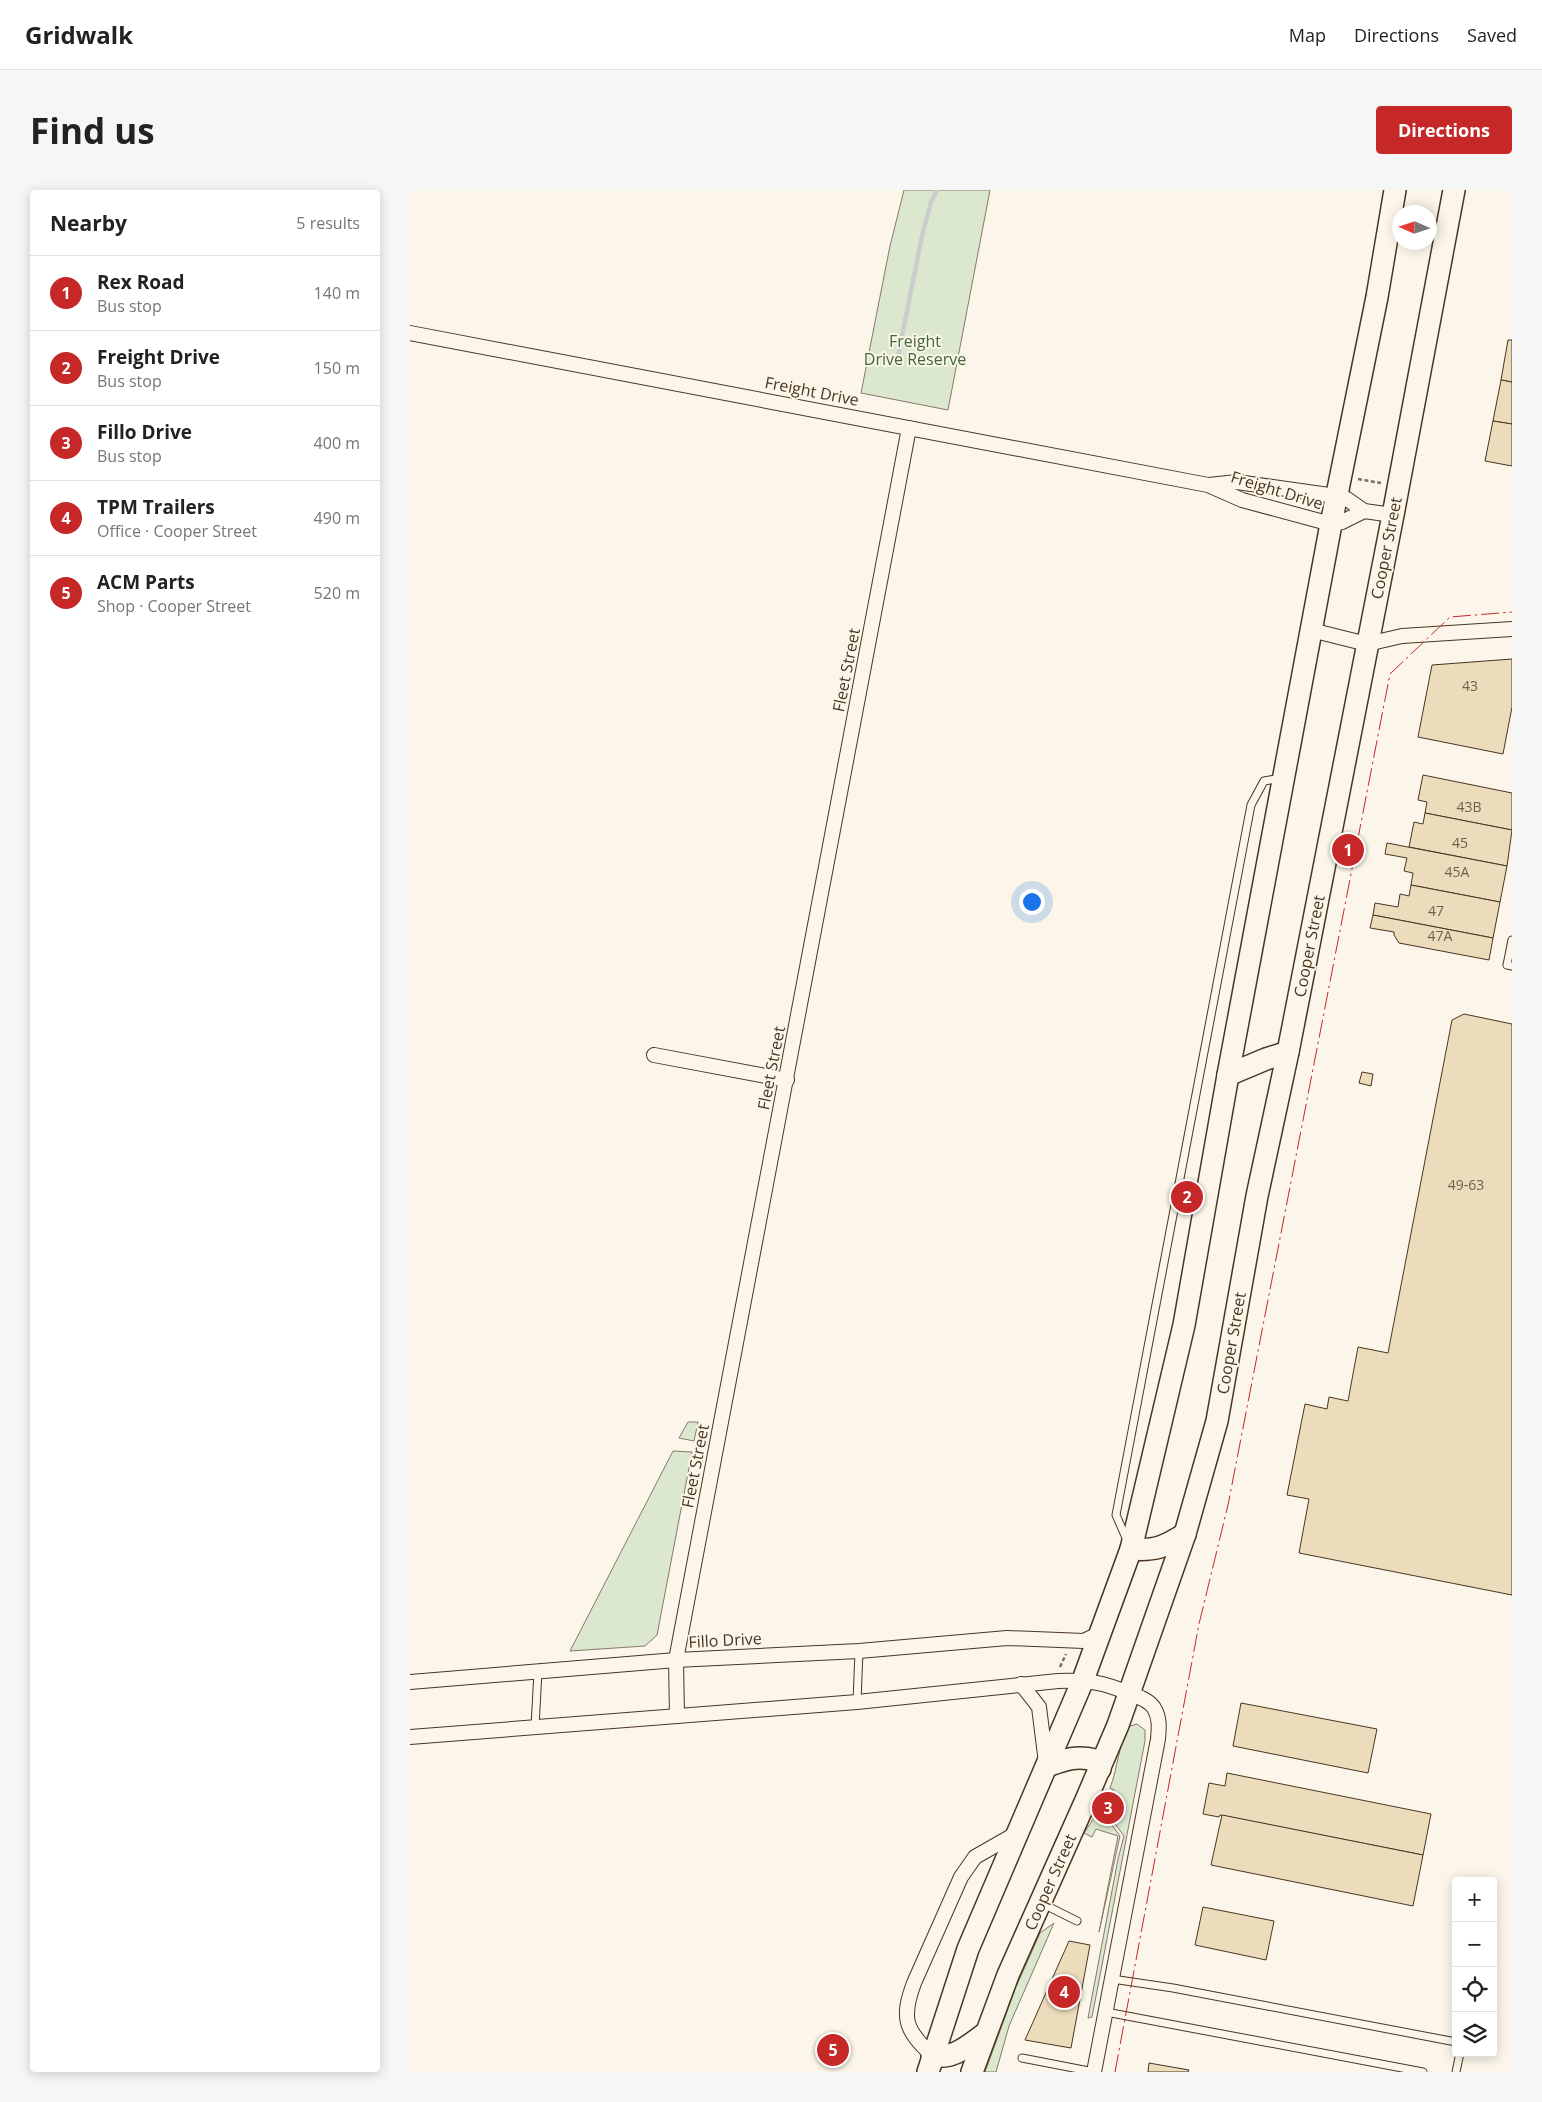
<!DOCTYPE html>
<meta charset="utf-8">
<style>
:root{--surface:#fff;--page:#f6f6f6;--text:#222;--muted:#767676;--line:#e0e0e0;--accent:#c62828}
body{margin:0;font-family:"Open Sans",sans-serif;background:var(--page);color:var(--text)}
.controls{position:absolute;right:15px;bottom:15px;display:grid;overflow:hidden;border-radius:5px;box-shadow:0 2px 12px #0003}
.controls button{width:45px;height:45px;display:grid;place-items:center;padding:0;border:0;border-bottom:1px solid var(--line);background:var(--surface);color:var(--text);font:25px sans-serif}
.compass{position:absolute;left:982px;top:15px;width:45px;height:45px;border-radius:50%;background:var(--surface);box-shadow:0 2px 12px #0003;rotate:273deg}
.you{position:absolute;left:621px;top:711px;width:18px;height:18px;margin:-12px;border:4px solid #fff;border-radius:50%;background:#1a73e8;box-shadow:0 0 0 8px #1a73e833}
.badge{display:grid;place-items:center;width:32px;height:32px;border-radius:50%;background:var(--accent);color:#fff;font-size:16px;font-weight:700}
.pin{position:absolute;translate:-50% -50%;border:2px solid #fff;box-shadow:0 1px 5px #0006}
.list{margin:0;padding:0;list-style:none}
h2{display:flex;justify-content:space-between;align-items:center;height:65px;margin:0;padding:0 20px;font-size:21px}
h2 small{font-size:16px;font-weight:400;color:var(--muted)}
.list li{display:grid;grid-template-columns:32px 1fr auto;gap:15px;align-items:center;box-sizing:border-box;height:75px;padding:0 20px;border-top:1px solid var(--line)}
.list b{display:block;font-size:19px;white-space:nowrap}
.list p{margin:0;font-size:16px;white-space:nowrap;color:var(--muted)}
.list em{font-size:16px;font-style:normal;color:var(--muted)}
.icon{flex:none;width:28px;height:28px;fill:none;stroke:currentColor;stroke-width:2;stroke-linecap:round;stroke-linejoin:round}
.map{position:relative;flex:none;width:1102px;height:1882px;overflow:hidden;border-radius:5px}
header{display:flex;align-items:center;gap:30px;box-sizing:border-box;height:70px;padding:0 25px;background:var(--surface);border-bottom:1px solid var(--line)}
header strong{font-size:24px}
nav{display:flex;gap:28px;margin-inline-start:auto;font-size:18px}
.intro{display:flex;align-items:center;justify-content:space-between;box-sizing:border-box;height:120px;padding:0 30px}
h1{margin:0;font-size:35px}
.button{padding:12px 22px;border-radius:5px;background:var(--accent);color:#fff;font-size:18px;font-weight:700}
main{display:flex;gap:30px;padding:0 30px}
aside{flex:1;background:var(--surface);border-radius:5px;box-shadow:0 2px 12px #0003}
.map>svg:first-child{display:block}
.green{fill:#dce7d0;stroke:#887966}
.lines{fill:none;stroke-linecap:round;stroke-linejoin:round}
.stream{stroke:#c9cecd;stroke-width:4.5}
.building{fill:#ecdcbc;stroke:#4a3520}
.service-casing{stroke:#4a3520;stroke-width:9}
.minor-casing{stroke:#4a3520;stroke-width:16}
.primary-casing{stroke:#4a3520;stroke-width:24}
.path{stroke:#7f6f5c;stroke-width:2.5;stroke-dasharray:4 2.5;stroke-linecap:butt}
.service{stroke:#fbf6e9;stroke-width:7}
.minor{stroke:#fbf6e9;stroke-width:14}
.primary{stroke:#fbf6e9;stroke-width:21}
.power{stroke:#c62828;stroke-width:1;stroke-dasharray:18 4 2.5 4;stroke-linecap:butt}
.labels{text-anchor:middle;stroke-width:4;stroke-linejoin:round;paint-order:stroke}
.number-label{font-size:14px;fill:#725f47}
.park-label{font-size:16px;fill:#436837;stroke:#fbf6e9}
.street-label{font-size:16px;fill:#4a3520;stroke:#fbf6e9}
</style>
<header>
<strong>Gridwalk</strong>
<nav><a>Map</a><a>Directions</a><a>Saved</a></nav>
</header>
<div class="intro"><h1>Find us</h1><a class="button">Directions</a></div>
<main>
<aside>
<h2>Nearby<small>5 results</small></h2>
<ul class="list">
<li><span class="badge">1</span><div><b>Rex Road</b><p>Bus stop</p></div><em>140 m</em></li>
<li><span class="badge">2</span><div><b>Freight Drive</b><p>Bus stop</p></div><em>150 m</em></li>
<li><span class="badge">3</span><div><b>Fillo Drive</b><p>Bus stop</p></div><em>400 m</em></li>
<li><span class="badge">4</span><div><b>TPM Trailers</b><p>Office · Cooper Street</p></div><em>490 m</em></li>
<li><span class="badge">5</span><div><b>ACM Parts</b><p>Shop · Cooper Street</p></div><em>520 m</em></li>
</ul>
</aside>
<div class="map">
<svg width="1102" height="1882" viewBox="0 0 1102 1882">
<rect width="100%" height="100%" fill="#fbf6e9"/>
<g class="green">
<polygon points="494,0 580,0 538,220 451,203 480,56"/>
<polygon points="278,1232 288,1232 284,1251 269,1248"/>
<polygon points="263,1261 282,1262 247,1445 235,1456 160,1461"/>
<path d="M727,1534L735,1540V1551L682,1827L678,1828L708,1669L714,1646L695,1620L704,1600L700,1598C708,1578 708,1554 720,1536Z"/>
<polygon points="690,1619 710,1646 689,1742 708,1646 686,1639 682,1647 674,1643"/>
<polygon points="644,1733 599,1836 586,1882 575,1882 606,1797 630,1743"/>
</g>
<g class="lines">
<polyline class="stream" points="488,166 512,46 521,12 527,0"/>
</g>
<g class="building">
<polygon points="1098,150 1102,150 1102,192 1091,190"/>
<polygon points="1091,190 1102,192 1102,234 1083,231"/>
<polygon points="1083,231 1102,234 1102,276 1075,271"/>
<polygon points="1102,469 1102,517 1093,564 1008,547 1022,475"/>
<polygon points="1013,585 1102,603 1102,640 1015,623 1017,612 1008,610"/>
<polygon points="1015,623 1102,640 1097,676 999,657 1004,632 1013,634"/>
<polygon points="977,653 1097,676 1090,712 1001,695 1003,683 994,681 997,668 975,664"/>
<polygon points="1001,695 1090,712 1083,748 963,725 965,713 988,717 990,704 999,706"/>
<polygon points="963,725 1083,748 1079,770 989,753 984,745 984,742 960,738"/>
<polygon points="1054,824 1102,834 1102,1405 889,1363 899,1309 877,1305 895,1214 917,1219 919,1207 938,1211 948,1157 978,1163 1042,830"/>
<polygon points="952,882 963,884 961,896 949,893"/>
<polygon points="831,1513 967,1539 958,1583 823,1556"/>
<polygon points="817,1583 1021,1624 1013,1665 810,1625 809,1627 793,1624 799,1593 815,1596"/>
<polygon points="812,1625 1013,1665 1003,1716 801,1675"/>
<polygon points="793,1717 864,1731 856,1770 785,1755"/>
<polygon points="659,1751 680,1755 661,1858 615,1850"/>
<polygon points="739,1873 779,1880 778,1882 738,1882"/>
</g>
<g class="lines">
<g class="service-casing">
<g id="service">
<polyline points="1102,750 1097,775 1102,776"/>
<polyline points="717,1350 706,1325 841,615 854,591 871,588"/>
<polyline points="447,1512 449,1461"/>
<polyline points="125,1537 128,1481"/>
<polyline points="633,1714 667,1731"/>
<polyline points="702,1789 763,1798 1046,1852"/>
<polyline points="696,1822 1013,1882"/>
<polyline points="612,1868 684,1882"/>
<polyline points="1046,1882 1050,1863"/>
</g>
</g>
<g class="minor-casing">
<g id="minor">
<polyline points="0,143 798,295 832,310 921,334 932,332 954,321"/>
<polyline points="799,295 827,292 926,306 937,309 954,321 983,325"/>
<polyline points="901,440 957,454 992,446 1102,439"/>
<polyline points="244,865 377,890"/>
<polyline points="0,1492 266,1470 449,1461 597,1448 674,1451 690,1443"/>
<polyline points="611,1494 629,1517 636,1573"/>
<polyline points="267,1526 266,1470 499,238"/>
<path d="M0,1547L447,1512L648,1491C678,1490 693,1492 721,1504C729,1507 739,1510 744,1518C750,1528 749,1538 748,1549L684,1882"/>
<path d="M522,1865C495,1840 491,1828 504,1793L551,1687L565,1667L607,1643"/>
</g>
</g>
<g class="primary-casing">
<g id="primary">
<polyline points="818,885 856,869 878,862"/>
<path d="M721,1359C746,1361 754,1357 775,1344"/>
<path d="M637,1576C654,1570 666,1565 685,1570L690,1579"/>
<path d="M522,1865C543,1871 560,1854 576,1843"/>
<polyline points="518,1882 558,1759 673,1490 721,1359 774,1135 818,885 921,334 967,107 985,0"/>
<polyline points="562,1882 598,1785 676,1610 708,1535 775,1344 807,1231 847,1006 878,862 983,325 1044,0"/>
</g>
</g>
<g class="path">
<polyline points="948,289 971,293"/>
<polyline points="650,1477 656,1464"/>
</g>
<use href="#service" class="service"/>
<use href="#minor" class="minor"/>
<use href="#primary" class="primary"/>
<polyline class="power" points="705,1882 789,1434 818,1315 980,484 1040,427 1102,422"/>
</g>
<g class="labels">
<g class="number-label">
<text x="1060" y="501">43</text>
<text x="1059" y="622">43B</text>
<text x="1050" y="658">45</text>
<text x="1047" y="687">45A</text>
<text x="1026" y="726">47</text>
<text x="1030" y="751">47A</text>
<text x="1056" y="1000">49-63</text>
</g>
<g class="park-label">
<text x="505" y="157">Freight<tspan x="505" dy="18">Drive Reserve</tspan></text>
</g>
<g class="street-label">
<text transform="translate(402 201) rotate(11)" y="6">Freight Drive</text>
<text transform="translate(867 300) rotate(17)" y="6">Freight Drive</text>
<text transform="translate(976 358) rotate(-79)" y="6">Cooper Street</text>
<text transform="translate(436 480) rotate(-79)" y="6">Fleet Street</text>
<text transform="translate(899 756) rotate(-79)" y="6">Cooper Street</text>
<text transform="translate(361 878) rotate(-79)" y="6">Fleet Street</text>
<text transform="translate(821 1153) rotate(-80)" y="6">Cooper Street</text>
<text transform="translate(285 1276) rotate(-79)" y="6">Fleet Street</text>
<text transform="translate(315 1450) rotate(-3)" y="6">Fillo Drive</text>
<text transform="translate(640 1692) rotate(-66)" y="6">Cooper Street</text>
</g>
</g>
</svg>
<div class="controls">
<button>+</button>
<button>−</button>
<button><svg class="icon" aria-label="locate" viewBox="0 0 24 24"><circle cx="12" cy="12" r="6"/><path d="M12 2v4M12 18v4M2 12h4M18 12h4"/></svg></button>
<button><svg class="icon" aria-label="layers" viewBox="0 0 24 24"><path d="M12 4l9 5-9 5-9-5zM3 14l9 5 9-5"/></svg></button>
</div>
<svg class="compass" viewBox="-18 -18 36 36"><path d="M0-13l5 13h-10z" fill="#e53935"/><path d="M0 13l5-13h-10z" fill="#767676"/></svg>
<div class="you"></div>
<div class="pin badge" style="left:938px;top:660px">1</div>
<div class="pin badge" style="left:777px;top:1007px">2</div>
<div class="pin badge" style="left:698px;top:1618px">3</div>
<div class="pin badge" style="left:654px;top:1802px">4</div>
<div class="pin badge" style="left:423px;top:1860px">5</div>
</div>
</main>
